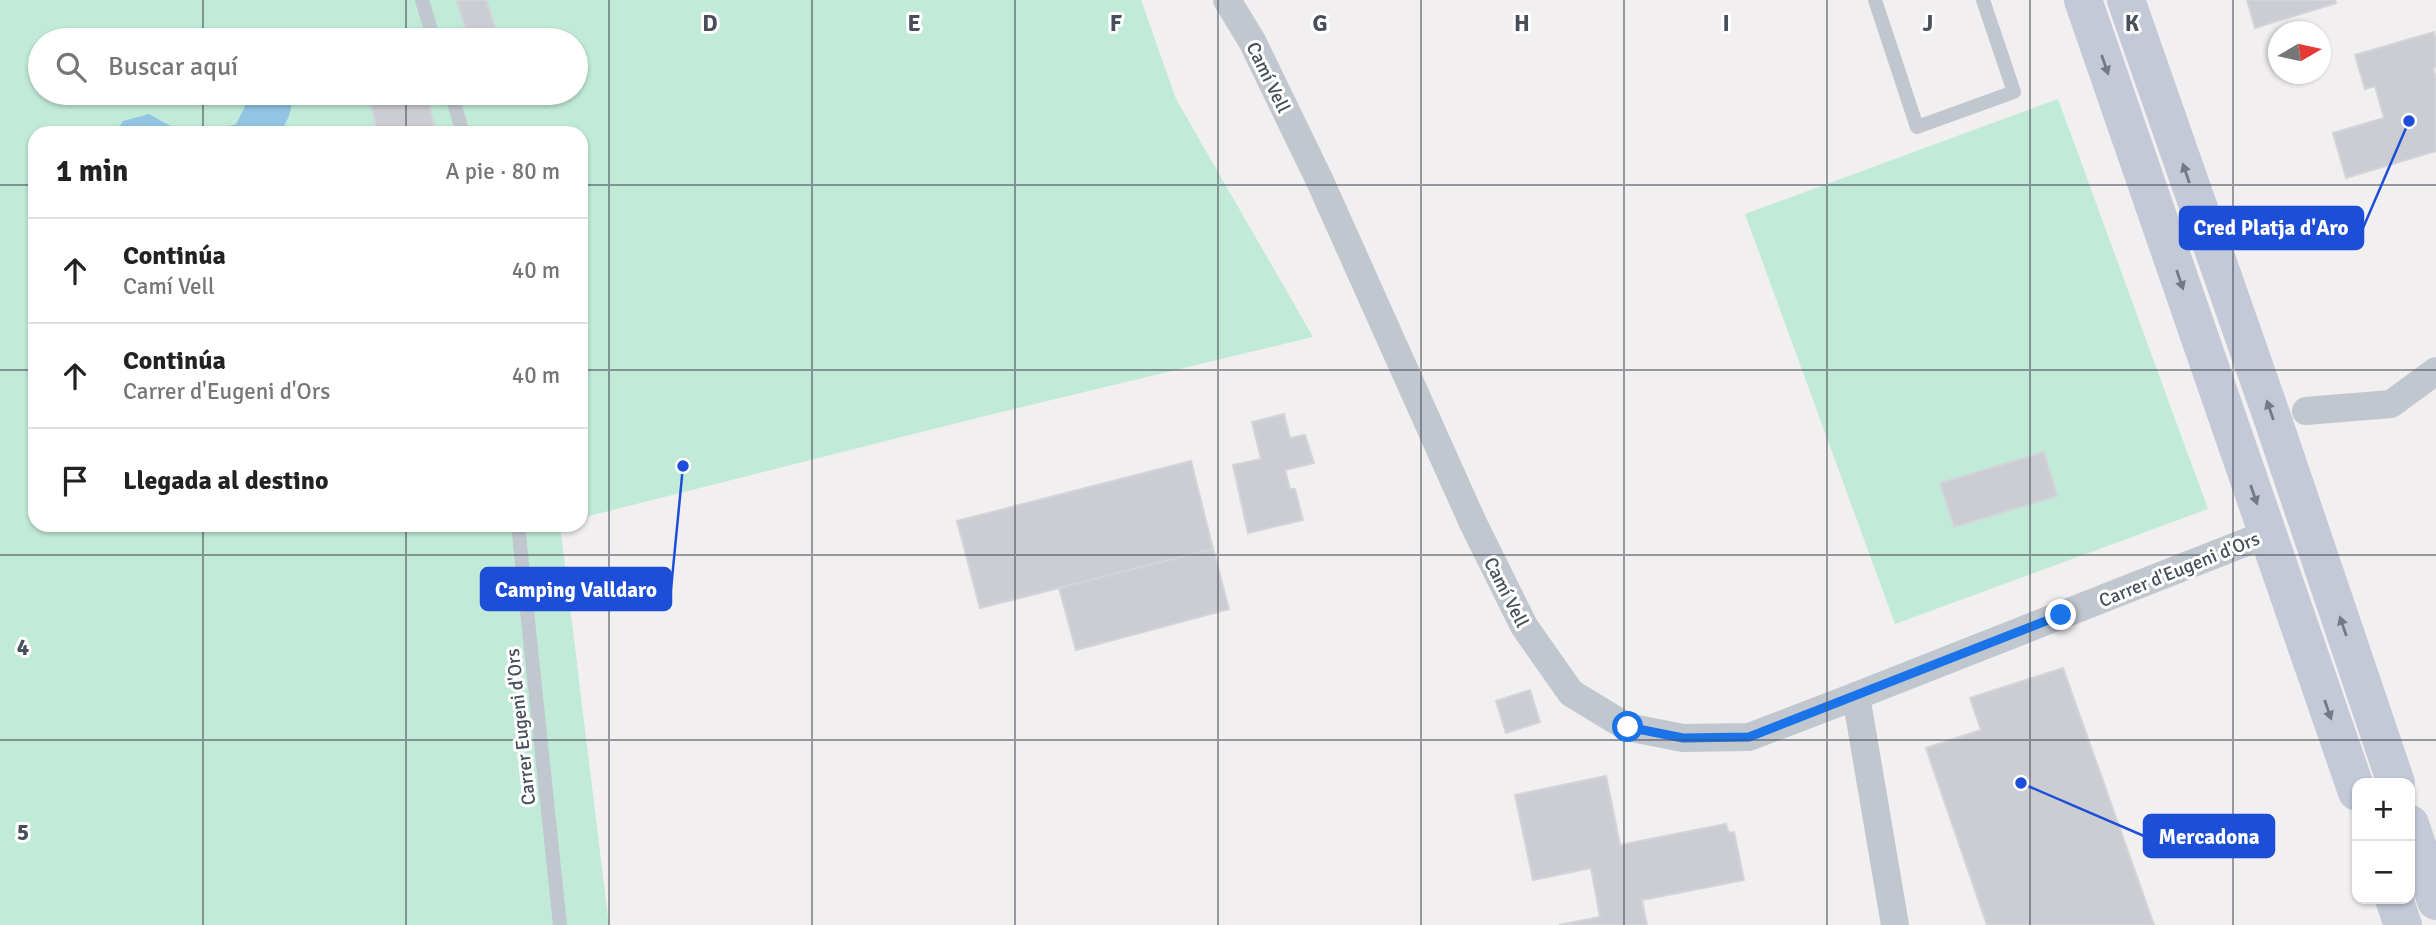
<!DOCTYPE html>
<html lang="es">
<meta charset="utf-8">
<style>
:root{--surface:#fff;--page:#f6f6f6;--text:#222;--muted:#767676;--line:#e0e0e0}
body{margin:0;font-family:Signika,sans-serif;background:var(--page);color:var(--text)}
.controls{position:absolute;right:21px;bottom:21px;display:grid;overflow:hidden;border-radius:14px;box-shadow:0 2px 5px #0004}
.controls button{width:63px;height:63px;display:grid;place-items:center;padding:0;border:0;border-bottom:2px solid var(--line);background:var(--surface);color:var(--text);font:35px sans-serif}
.compass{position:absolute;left:2268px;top:21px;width:63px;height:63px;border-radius:50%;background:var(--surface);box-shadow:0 2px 5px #0004;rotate:81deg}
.stop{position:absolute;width:21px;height:21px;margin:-16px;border:5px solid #1a73e8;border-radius:50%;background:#fff}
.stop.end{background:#1a73e8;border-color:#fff;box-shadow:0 2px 7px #0008}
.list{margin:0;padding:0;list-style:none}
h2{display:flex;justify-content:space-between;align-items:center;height:91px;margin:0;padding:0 28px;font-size:30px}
h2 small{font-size:23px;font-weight:400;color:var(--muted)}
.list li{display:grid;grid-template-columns:46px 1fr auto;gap:21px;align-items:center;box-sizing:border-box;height:105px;padding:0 28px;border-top:2px solid var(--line)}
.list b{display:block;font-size:26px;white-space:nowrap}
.list p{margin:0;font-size:23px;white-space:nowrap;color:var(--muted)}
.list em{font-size:23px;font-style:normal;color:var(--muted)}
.icon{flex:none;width:38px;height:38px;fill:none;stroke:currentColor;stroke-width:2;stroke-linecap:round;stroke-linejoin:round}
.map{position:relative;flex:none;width:2436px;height:925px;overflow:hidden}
.search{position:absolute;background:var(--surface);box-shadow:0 2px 5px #0004;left:28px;top:28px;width:560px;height:77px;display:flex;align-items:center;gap:18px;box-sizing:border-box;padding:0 24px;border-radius:38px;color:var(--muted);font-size:26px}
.panel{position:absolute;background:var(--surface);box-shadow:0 2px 5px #0004;left:28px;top:126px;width:560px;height:406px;border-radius:21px}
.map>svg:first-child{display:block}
.green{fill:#c1ebd8;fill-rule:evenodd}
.water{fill:#92c5e4}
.building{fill:#cccdd3;stroke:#d3d4da;stroke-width:2}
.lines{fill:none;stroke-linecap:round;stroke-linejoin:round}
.lane{stroke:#c0c7cf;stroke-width:14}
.street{stroke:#c0c7cf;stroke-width:28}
.secondary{stroke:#c3c9d6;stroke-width:38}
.oneway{fill:#737a85}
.route{stroke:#1a73e8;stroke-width:9}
.grid{fill:none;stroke:#484f5a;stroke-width:2;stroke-opacity:0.55}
.labels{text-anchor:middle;stroke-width:6;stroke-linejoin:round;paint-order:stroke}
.street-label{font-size:19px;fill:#484f5a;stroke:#fff}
.grid-label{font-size:23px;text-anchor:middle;font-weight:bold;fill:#484f5a;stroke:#fff;stroke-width:6;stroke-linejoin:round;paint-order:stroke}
.leader{fill:none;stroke:#1d4ed8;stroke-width:2.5}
.callout-dot{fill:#1d4ed8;stroke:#fff;stroke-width:2.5}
.callout{fill:#1d4ed8;stroke:#1d4ed8;stroke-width:2.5}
.callout-label{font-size:21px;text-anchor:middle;font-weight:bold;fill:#fff}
</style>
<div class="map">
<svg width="2436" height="925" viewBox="0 0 2436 925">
<rect width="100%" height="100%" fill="#f1efef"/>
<g class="green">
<path d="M0,0H1141L1176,99L1313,337L989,415L581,518V133H35V525H560L609,925H0ZM40,40H576V93H40Z"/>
<polygon points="2058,99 2208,509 1895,624 1745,214"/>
</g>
<g class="water">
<path d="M252,93H286C297,107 287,120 280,133H206L236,124Z"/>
<polygon points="149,114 183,133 115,133 123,121"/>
</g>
<g class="building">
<polygon points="462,0 486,0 499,40 470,40 457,2"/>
<polygon points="2247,0 2335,0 2336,3 2255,28"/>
<polygon points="2434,32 2436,41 2436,67 2433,68 2436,78 2436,151 2346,178 2333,133 2384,118 2375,86 2365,89 2355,55"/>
<polygon points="368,93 426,93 436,133 378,133"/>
<polygon points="1284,414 1290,438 1305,435 1314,463 1285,470 1290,489 1295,489 1303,520 1248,533 1233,465 1261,459 1252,422"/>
<polygon points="2044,452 2057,496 1954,527 1940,483"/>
<polygon points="1191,461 1213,549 980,608 957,521"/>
<polygon points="1213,549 1229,609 1076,650 1059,588"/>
<polygon points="2063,668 2069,685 2154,925 1987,925 1926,748 1981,730 1970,698"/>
<polygon points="1530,690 1540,722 1506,733 1496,701"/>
<polygon points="1606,776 1620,845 1726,824 1729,833 1734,832 1744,880 1642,900 1647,925 1559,925 1600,917 1591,868 1533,880 1515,795"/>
</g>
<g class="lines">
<g class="lane">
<polyline points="422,0 434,40"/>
<polyline points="1875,0 1917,127 2014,92 1983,0"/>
<polyline points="451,93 463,133"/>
<polyline points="518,525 560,925"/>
</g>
<g class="street">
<polyline points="1227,0 1252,41 1319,179 1473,523 1524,626 1571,693 1627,727 1683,738 1749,737 1856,696 1895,925"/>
<polyline points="2306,411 2391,404 2436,371"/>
<polyline points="1856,696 2267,534"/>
</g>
<g class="secondary">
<polyline points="2083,0 2357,792"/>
<polyline points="2126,0 2273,420 2396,783"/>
<polyline points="2410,824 2436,901"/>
<polyline points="2394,899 2403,925"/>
</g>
</g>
<defs><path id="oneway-solid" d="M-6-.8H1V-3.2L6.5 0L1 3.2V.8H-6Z" transform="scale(1.75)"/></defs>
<g class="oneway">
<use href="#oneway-solid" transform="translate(2105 65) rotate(71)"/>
<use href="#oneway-solid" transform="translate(2186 173) rotate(-109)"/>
<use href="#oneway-solid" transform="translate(2180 280) rotate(71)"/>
<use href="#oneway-solid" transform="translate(2270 410) rotate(-109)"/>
<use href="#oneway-solid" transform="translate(2254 495) rotate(71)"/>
<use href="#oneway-solid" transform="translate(2343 626) rotate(-109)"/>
<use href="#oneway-solid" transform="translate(2328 710) rotate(71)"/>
</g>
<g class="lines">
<polyline class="route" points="1628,727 1683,738 1749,737 2061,615"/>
</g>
<path class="grid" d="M203,0V40M406,0V40M609,0V925M812,0V925M1015,0V925M1218,0V925M1421,0V925M1624,0V925M1827,0V925M2030,0V925M2233,0V925M203,93V133M406,93V133M0,185H35M581,185H2436M0,370H35M581,370H2436M203,525V925M406,525V925M0,555H2436M0,740H2436"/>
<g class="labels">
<g class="street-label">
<text transform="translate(1269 77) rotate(64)" y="7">Camí Vell</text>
<text transform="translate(2179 569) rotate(-22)" y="7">Carrer d'Eugeni d'Ors</text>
<text transform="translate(1507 592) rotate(63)" y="7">Camí Vell</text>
<text transform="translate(520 727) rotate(-96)" y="7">Carrer Eugeni d'Ors</text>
</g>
</g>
<g class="grid-label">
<text x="710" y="31">D</text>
<text x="914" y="31">E</text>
<text x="1116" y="31">F</text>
<text x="1320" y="31">G</text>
<text x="1522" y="31">H</text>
<text x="1726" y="31">I</text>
<text x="1928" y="31">J</text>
<text x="2132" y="31">K</text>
<text x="23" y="655">4</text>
<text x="23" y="840">5</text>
</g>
<path class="leader" d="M2409 121L2363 228M683 466L671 589M2021 783L2144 836"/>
<g class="callout-dot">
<circle cx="2409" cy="121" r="7"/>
<circle cx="683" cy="466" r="7"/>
<circle cx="2021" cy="783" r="7"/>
</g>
<g class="callout">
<rect x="2180" y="207" width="183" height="42" rx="7"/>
<rect x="481" y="568" width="190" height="42" rx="7"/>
<rect x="2144" y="815" width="130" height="42" rx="7"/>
</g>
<g class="callout-label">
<text x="2271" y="235">Cred Platja d'Aro</text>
<text x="576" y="597">Camping Valldaro</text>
<text x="2209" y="844">Mercadona</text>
</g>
</svg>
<div class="controls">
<button>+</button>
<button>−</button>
</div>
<svg class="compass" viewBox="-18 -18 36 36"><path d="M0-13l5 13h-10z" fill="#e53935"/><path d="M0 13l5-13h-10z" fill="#767676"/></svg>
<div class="stop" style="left:1628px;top:727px"></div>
<div class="stop end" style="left:2061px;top:615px"></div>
<div class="search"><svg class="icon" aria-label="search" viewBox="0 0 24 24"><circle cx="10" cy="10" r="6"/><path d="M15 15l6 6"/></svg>Buscar aquí</div>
<section class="panel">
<h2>1 min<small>A pie · 80 m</small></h2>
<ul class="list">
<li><svg class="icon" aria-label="ahead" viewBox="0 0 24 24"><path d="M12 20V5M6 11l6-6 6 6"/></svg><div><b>Continúa</b><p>Camí Vell</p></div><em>40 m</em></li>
<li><svg class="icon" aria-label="ahead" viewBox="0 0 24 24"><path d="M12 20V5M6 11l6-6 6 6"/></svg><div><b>Continúa</b><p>Carrer d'Eugeni d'Ors</p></div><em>40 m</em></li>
<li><svg class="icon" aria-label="arrive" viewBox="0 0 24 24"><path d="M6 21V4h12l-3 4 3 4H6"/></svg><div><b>Llegada al destino</b></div></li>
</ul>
</section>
</div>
